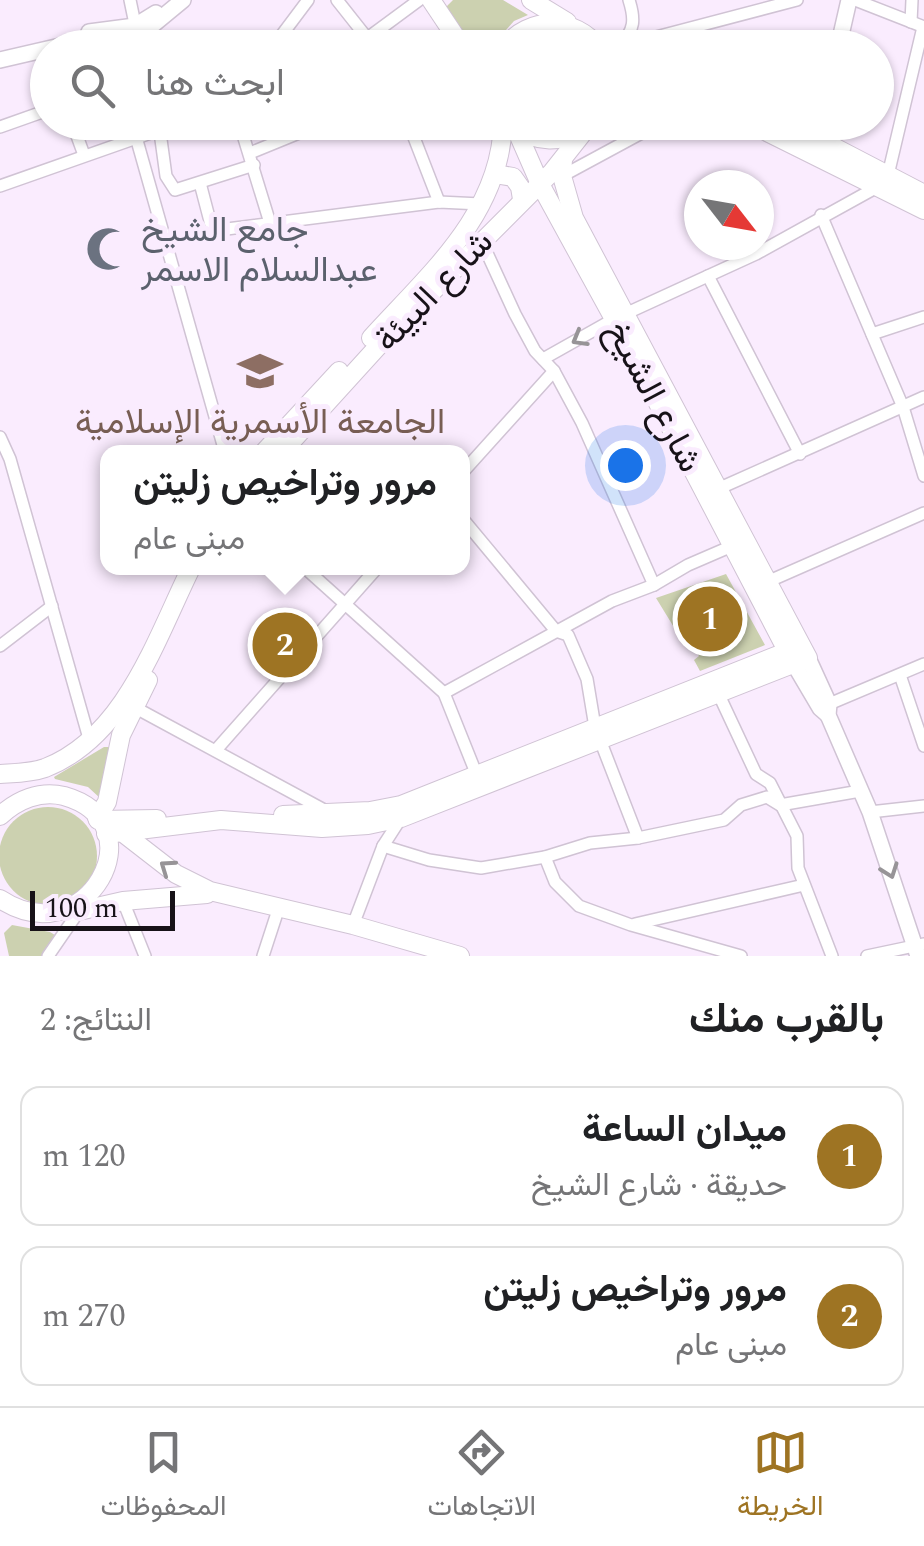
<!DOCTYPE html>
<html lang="ar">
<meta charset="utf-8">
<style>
:root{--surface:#fff;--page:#f6f6f6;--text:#202124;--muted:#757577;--line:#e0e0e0;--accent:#9e7423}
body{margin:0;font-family:Spectral,Vazirmatn,serif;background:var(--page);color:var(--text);direction:rtl}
.compass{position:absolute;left:684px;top:170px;width:90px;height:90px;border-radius:50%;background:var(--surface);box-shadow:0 2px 8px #0004;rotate:121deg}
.scale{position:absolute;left:30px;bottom:25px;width:145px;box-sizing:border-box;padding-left:10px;border:5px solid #171218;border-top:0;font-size:28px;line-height:35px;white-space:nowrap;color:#171218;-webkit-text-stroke:8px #faecfe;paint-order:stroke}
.you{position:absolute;left:625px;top:465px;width:35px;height:35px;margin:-25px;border:8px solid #fff;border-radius:50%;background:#1a73e8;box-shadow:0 0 0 15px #1a73e833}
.badge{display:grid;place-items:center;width:65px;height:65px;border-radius:50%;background:var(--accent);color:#fff;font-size:32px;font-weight:700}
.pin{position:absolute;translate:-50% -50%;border:5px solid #fff;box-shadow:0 2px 10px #0006}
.popup{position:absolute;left:100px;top:445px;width:370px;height:130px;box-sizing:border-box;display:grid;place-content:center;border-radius:20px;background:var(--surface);filter:drop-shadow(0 2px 8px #0005);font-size:32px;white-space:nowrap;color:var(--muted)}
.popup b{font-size:38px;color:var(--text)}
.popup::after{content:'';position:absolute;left:50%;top:100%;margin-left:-20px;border:20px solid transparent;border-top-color:var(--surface)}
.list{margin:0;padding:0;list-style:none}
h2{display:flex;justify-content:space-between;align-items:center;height:130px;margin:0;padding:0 40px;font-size:42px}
h2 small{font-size:32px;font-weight:400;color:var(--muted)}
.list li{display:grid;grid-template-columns:65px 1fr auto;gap:30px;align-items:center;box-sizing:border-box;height:140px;margin:0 20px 20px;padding:0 20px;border:2px solid var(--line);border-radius:20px}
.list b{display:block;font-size:38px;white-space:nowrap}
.list p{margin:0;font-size:32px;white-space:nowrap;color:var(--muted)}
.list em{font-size:32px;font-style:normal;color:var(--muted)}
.icon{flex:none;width:55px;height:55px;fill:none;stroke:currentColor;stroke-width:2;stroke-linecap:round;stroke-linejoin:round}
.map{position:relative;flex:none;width:924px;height:956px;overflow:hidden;direction:ltr}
.search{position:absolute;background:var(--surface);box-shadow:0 2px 8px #0004;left:30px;right:30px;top:30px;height:110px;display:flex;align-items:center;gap:25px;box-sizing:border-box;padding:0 35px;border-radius:55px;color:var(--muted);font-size:38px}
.sheet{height:450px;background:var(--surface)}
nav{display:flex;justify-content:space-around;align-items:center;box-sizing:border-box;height:140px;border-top:2px solid var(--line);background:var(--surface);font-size:28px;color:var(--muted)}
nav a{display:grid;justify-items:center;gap:5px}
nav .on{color:var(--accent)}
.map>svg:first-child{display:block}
.green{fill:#ccd1b0}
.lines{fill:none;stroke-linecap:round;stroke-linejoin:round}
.street-casing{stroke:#d0c3d4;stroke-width:14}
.secondary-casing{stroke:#d0c3d4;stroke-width:18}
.primary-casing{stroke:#d0c3d4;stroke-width:20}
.street{stroke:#fff;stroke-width:11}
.secondary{stroke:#fff;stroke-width:15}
.primary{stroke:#fff;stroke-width:18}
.oneway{stroke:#979497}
.labels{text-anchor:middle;stroke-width:10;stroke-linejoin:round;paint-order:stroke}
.worship-label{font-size:35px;fill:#5b616d;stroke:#faecfe;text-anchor:start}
.street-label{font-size:35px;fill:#171218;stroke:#faecfe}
.education-label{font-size:35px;fill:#785e54;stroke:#faecfe}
</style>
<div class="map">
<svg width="924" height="956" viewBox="0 0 924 956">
<rect width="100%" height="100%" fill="#faecfe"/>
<g class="green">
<polygon points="453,0 503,0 528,15 514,21 491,47 473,47 444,9"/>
<polygon points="557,36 572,40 582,47 522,47 541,37"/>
<polygon points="726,574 765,645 700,671 694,660 699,656 689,640 683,642 656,598"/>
<polygon points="104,747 109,747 100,798 88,787 55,779 54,777"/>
<circle cx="48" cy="856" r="49"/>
<polygon points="12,925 50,932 58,937 41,956 9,956 4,933"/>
</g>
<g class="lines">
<g class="street-casing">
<g id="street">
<polyline points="130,0 140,48"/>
<polyline points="337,0 375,48"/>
<polyline points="855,0 924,27"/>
<polyline points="911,22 912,0"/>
<polyline points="369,37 419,0"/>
<path d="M620,45C635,30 635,19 629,0"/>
<polyline points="272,48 308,0"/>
<polyline points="614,48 797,0"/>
<polyline points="72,122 84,155"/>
<polyline points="239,122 270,223"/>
<polyline points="408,122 439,202"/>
<polyline points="159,125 166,176 175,190 254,165"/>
<polyline points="0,127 48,110"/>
<polyline points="136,137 225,452"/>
<polyline points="250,153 326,122"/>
<polyline points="888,175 923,27"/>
<polyline points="562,176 662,122"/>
<polyline points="200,183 211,225 219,230 439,202 481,204"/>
<polyline points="0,186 182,122"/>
<polyline points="821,215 903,407 924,476"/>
<polyline points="481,240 515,314 535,351 554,371 582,423 654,585"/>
<polyline points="708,276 800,454"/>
<polyline points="872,334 924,317"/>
<polyline points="543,359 614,319 756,254 879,186"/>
<polyline points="0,437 10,459 90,742"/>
<polyline points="462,473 554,371"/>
<polyline points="720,488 924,397"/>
<polyline points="462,518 556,631 568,635 587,679 595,727 638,838"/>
<polyline points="305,568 444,693 476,773"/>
<polyline points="767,582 924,513"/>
<polyline points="0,646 52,606"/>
<polyline points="900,675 924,746"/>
<polyline points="444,693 612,601 654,585 688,565 732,546"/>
<polyline points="719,695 756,774 770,783 797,836 798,868 832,956"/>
<polyline points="134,707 328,812"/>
<polyline points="822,707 924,664"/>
<polyline points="216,750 377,568"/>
<polyline points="870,812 924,806"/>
<polyline points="383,846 429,860 481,868 545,857 590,843 638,838 724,820 741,805 767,797 780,805 860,791"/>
<polyline points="545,857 555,882 579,906 631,925 741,956"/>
<polyline points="123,901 145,956"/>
<polyline points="635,924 804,885"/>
<polyline points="353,925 383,846 401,818"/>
<polyline points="48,956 79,911"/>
<polyline points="263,956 278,910"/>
<polyline points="867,956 924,944"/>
</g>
</g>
<g class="secondary-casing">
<g id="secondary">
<polyline points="89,32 135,26 156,13"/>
<polyline points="838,48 849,0"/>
<polyline points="0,60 82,41 137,38 183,0"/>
<polyline points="808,658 829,704 828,715 870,812 918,956"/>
<polyline points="794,664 820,708 828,715"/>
</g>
</g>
<g class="primary-casing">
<g id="primary">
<polyline points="431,0 463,48"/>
<polyline points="531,0 567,22"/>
<path d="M504,48C529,15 575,16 599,48"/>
<polyline points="747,122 924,210"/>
<polyline points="786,122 924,194"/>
<path d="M513,126C538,144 560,143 587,129"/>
<polyline points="516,129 540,184 614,319 792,660"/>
<polyline points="495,174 513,177 520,187 522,199"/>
<path d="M371,338C428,275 501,214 503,122"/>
<polyline points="264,452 339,371"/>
<polyline points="282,452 382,342 552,172 586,129"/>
<path d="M0,774C15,773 31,773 45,768C125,737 156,639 191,568"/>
<polyline points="283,815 370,811 401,805 801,646"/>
<path d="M0,816C17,800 40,790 64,796C160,823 86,956 0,899"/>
<polyline points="97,818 107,802 121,735 148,680"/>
<polyline points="98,820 157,819"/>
<polyline points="118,829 176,874 210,891 353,925 460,956"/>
<polyline points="106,834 221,820 322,828 368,825 401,818 808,658 574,218 562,176 563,159"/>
<polyline points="79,911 123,901 207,894"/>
</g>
</g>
<use href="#street" class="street"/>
<use href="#secondary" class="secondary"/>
<use href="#primary" class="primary"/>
</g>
<defs><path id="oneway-chevron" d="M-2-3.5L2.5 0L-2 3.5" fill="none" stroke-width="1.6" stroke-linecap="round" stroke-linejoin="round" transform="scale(2.5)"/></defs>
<g class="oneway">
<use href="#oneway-chevron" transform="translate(579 339) rotate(150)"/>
<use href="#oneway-chevron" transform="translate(167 867) rotate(-145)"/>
<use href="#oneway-chevron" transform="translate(890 871) rotate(70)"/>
</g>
<defs>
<g id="mosque-bare" transform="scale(3.45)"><path d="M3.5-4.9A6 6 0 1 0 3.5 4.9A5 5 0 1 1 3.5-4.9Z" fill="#6b7280" stroke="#faecfe" stroke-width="2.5" paint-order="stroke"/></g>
<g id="university-bare" transform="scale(3.45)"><path d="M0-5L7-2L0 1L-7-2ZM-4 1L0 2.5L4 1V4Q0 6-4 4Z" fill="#8d6e63" stroke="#faecfe" stroke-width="2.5" paint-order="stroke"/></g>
</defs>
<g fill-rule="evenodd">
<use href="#mosque-bare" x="108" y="249"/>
<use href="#university-bare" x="260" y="371"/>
</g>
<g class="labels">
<g class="worship-label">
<text x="141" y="241">جامع الشيخ<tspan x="141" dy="40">عبدالسلام الاسمر</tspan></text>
</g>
<g class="street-label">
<text transform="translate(433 290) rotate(-46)" y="12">شارع البيئة</text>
<text transform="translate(655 396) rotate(62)" y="12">شارع الشيخ</text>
</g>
<g class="education-label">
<text x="260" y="433">الجامعة الأسمرية الإسلامية</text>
</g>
</g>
</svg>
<svg class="compass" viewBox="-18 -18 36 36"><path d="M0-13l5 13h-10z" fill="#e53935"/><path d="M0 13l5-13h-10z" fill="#757577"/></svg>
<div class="scale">100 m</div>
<div class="you"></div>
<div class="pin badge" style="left:710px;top:619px">1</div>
<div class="pin badge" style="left:285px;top:645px">2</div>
<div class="popup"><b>مرور وتراخيص زليتن</b>مبنى عام</div>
<div class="search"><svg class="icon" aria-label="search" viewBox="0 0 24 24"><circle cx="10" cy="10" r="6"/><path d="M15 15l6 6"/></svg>ابحث هنا</div>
</div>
<section class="sheet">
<h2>بالقرب منك<small>النتائج: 2</small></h2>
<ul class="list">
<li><span class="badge">1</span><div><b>ميدان الساعة</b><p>حديقة · شارع الشيخ</p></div><em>120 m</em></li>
<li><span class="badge">2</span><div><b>مرور وتراخيص زليتن</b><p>مبنى عام</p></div><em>270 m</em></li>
</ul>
</section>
<nav>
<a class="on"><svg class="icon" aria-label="map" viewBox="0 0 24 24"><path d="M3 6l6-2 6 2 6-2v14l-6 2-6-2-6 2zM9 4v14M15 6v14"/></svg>الخريطة</a>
<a><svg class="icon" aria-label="directions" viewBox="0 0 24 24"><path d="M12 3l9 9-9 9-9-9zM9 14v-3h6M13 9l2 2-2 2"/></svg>الاتجاهات</a>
<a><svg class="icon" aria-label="saved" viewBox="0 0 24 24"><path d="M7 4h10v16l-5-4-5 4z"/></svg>المحفوظات</a>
</nav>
